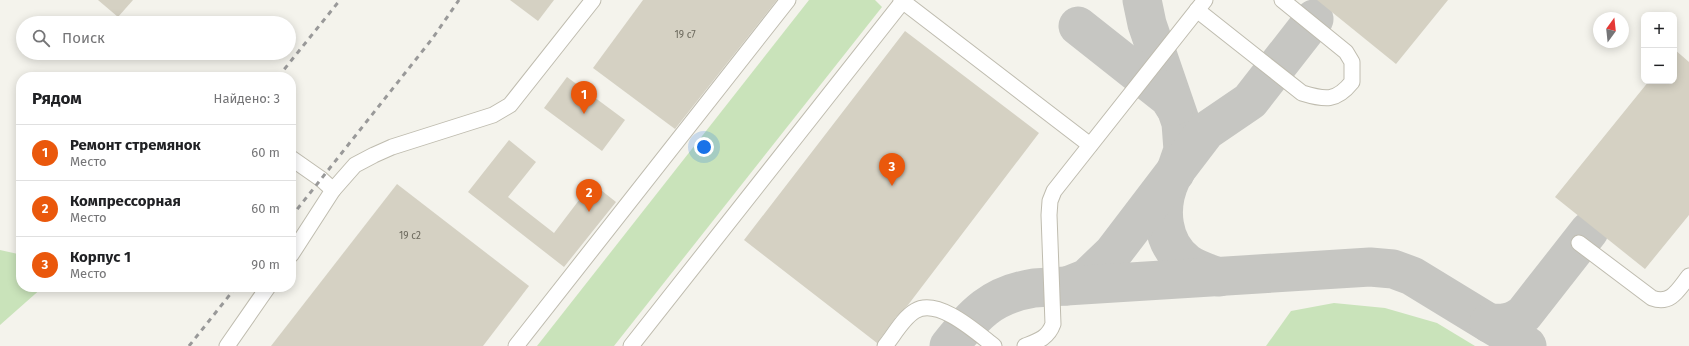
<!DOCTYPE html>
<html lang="ru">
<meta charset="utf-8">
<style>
:root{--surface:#fff;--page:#f6f6f6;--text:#202124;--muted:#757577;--line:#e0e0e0;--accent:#ea580c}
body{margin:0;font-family:"Fira Sans",sans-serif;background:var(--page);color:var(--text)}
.controls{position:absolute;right:12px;top:12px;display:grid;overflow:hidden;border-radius:8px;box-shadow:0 2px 10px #0003}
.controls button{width:36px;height:36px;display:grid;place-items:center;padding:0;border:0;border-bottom:1px solid var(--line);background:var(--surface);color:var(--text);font:20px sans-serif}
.compass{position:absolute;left:1593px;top:12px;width:36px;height:36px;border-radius:50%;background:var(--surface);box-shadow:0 2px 10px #0003;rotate:15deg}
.you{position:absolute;left:704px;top:147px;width:14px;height:14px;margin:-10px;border:3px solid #fff;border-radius:50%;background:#1a73e8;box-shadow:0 0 0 6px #1a73e833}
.badge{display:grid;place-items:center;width:26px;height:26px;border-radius:50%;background:var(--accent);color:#fff;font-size:13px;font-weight:700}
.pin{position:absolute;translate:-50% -33px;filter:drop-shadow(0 1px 2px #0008)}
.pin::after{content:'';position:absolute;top:21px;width:14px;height:12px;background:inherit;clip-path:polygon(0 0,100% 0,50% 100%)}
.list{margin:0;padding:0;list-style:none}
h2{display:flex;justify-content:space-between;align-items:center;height:52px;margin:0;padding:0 16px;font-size:17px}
h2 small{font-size:13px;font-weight:400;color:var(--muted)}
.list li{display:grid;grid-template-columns:26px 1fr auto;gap:12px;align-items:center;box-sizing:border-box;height:56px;padding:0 16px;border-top:1px solid var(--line)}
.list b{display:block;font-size:15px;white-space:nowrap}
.list p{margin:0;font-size:13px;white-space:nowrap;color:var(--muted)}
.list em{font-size:13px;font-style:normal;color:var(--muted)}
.icon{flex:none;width:22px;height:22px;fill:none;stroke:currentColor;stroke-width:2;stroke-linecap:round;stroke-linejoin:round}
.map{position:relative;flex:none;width:1689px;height:346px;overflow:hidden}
.search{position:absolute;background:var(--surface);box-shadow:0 2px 10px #0003;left:16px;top:16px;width:280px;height:44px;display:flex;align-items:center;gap:10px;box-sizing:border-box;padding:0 14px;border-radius:22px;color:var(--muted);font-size:15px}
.panel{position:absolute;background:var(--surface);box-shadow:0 2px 10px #0003;left:16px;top:72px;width:280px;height:220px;border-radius:16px}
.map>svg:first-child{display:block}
.green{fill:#c9e3ba}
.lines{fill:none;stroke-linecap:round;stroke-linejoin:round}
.taxiway{stroke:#c6c6c2;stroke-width:39}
.building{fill:#d5d1c3}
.minor-casing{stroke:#bfbcaf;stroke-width:17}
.minor{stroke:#fff;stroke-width:15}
.rail{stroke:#999;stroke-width:3;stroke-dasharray:5 5;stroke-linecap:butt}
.labels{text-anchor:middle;stroke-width:3.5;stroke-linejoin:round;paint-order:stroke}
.number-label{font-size:10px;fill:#6b685c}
</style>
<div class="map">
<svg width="1689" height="346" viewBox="0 0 1689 346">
<rect width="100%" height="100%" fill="#f4f3ec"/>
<g class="green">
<polygon points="809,0 875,0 882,7 614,346 537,346"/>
<polygon points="0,250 18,254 21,257 21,287 43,287 0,325"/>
<polygon points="1334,303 1385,308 1437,323 1475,346 1266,346 1291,311"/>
</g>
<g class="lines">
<g class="taxiway">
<polyline points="1142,0 1147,24 1181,123 1183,150 1175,173"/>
<polyline points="1078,26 1169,98 1174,106"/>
<path d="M1171,179C1158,207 1161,244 1187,263C1197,270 1208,273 1219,277"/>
<polyline points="1067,286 1087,278 1113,253 1206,131 1250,101 1314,19"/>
<path d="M949,346C975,314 991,295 1034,288L1370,267L1393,269L1412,276L1489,323"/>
<path d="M1527,346L1489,323C1504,324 1512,323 1524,314L1589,231"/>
</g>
</g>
<g class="building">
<polygon points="98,0 133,0 118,17"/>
<polygon points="510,0 554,0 538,21"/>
<polygon points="643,0 777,0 675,129 593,68"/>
<polygon points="1317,0 1448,0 1396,64"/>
<polygon points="905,31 1039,133 908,305 896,317 877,343 744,240"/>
<polygon points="1674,49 1689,62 1689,215 1645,269 1555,197 1649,81 1674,81"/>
<polygon points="567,77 625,120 602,151 544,108"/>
<polygon points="509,140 536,162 508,197 554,233 592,183 616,202 564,267 468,192"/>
<polygon points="397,184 529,286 483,346 271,346"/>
</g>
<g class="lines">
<g class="minor-casing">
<g id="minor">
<polyline points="901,0 1090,145"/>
<path d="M1197,10L1302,93C1325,100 1336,102 1352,82V62L1346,52L1282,0"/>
<polyline points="291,158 321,179 333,190"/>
<path d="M1579,243L1652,298C1671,305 1678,290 1689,276"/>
<polyline points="291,255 333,190 355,165 374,155 392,147 493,115 510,105 593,0"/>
<polyline points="227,346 268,287"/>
<polyline points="516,346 788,0"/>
<polyline points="631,346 903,1"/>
<path d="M885,346C894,335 903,318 915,311C938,297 977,333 994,346"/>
<path d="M1025,346C1038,341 1048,338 1053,324L1049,215L1050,201L1054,191L1205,0"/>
</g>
</g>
<use href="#minor" class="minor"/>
<g class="rail">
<polyline points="278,77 340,0"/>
<polyline points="291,217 432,39 459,0"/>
<polyline points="189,346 236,287"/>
</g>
</g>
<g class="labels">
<g class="number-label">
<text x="685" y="38">19 с7</text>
<text x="410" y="239">19 с2</text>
</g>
</g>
</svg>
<div class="controls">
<button>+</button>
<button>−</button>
</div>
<svg class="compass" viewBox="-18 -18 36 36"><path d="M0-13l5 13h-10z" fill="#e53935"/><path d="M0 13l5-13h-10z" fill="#757577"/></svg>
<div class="you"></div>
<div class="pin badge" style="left:584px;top:114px">1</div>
<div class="pin badge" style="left:589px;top:212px">2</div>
<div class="pin badge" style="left:892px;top:186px">3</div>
<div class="search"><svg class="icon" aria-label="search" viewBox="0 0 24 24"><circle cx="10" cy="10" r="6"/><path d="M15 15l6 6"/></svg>Поиск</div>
<section class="panel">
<h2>Рядом<small>Найдено: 3</small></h2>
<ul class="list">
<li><span class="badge">1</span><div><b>Ремонт стремянок</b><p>Место</p></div><em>60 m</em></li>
<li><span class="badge">2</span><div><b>Компрессорная</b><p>Место</p></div><em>60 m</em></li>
<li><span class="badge">3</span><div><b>Корпус 1</b><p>Место</p></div><em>90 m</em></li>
</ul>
</section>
</div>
